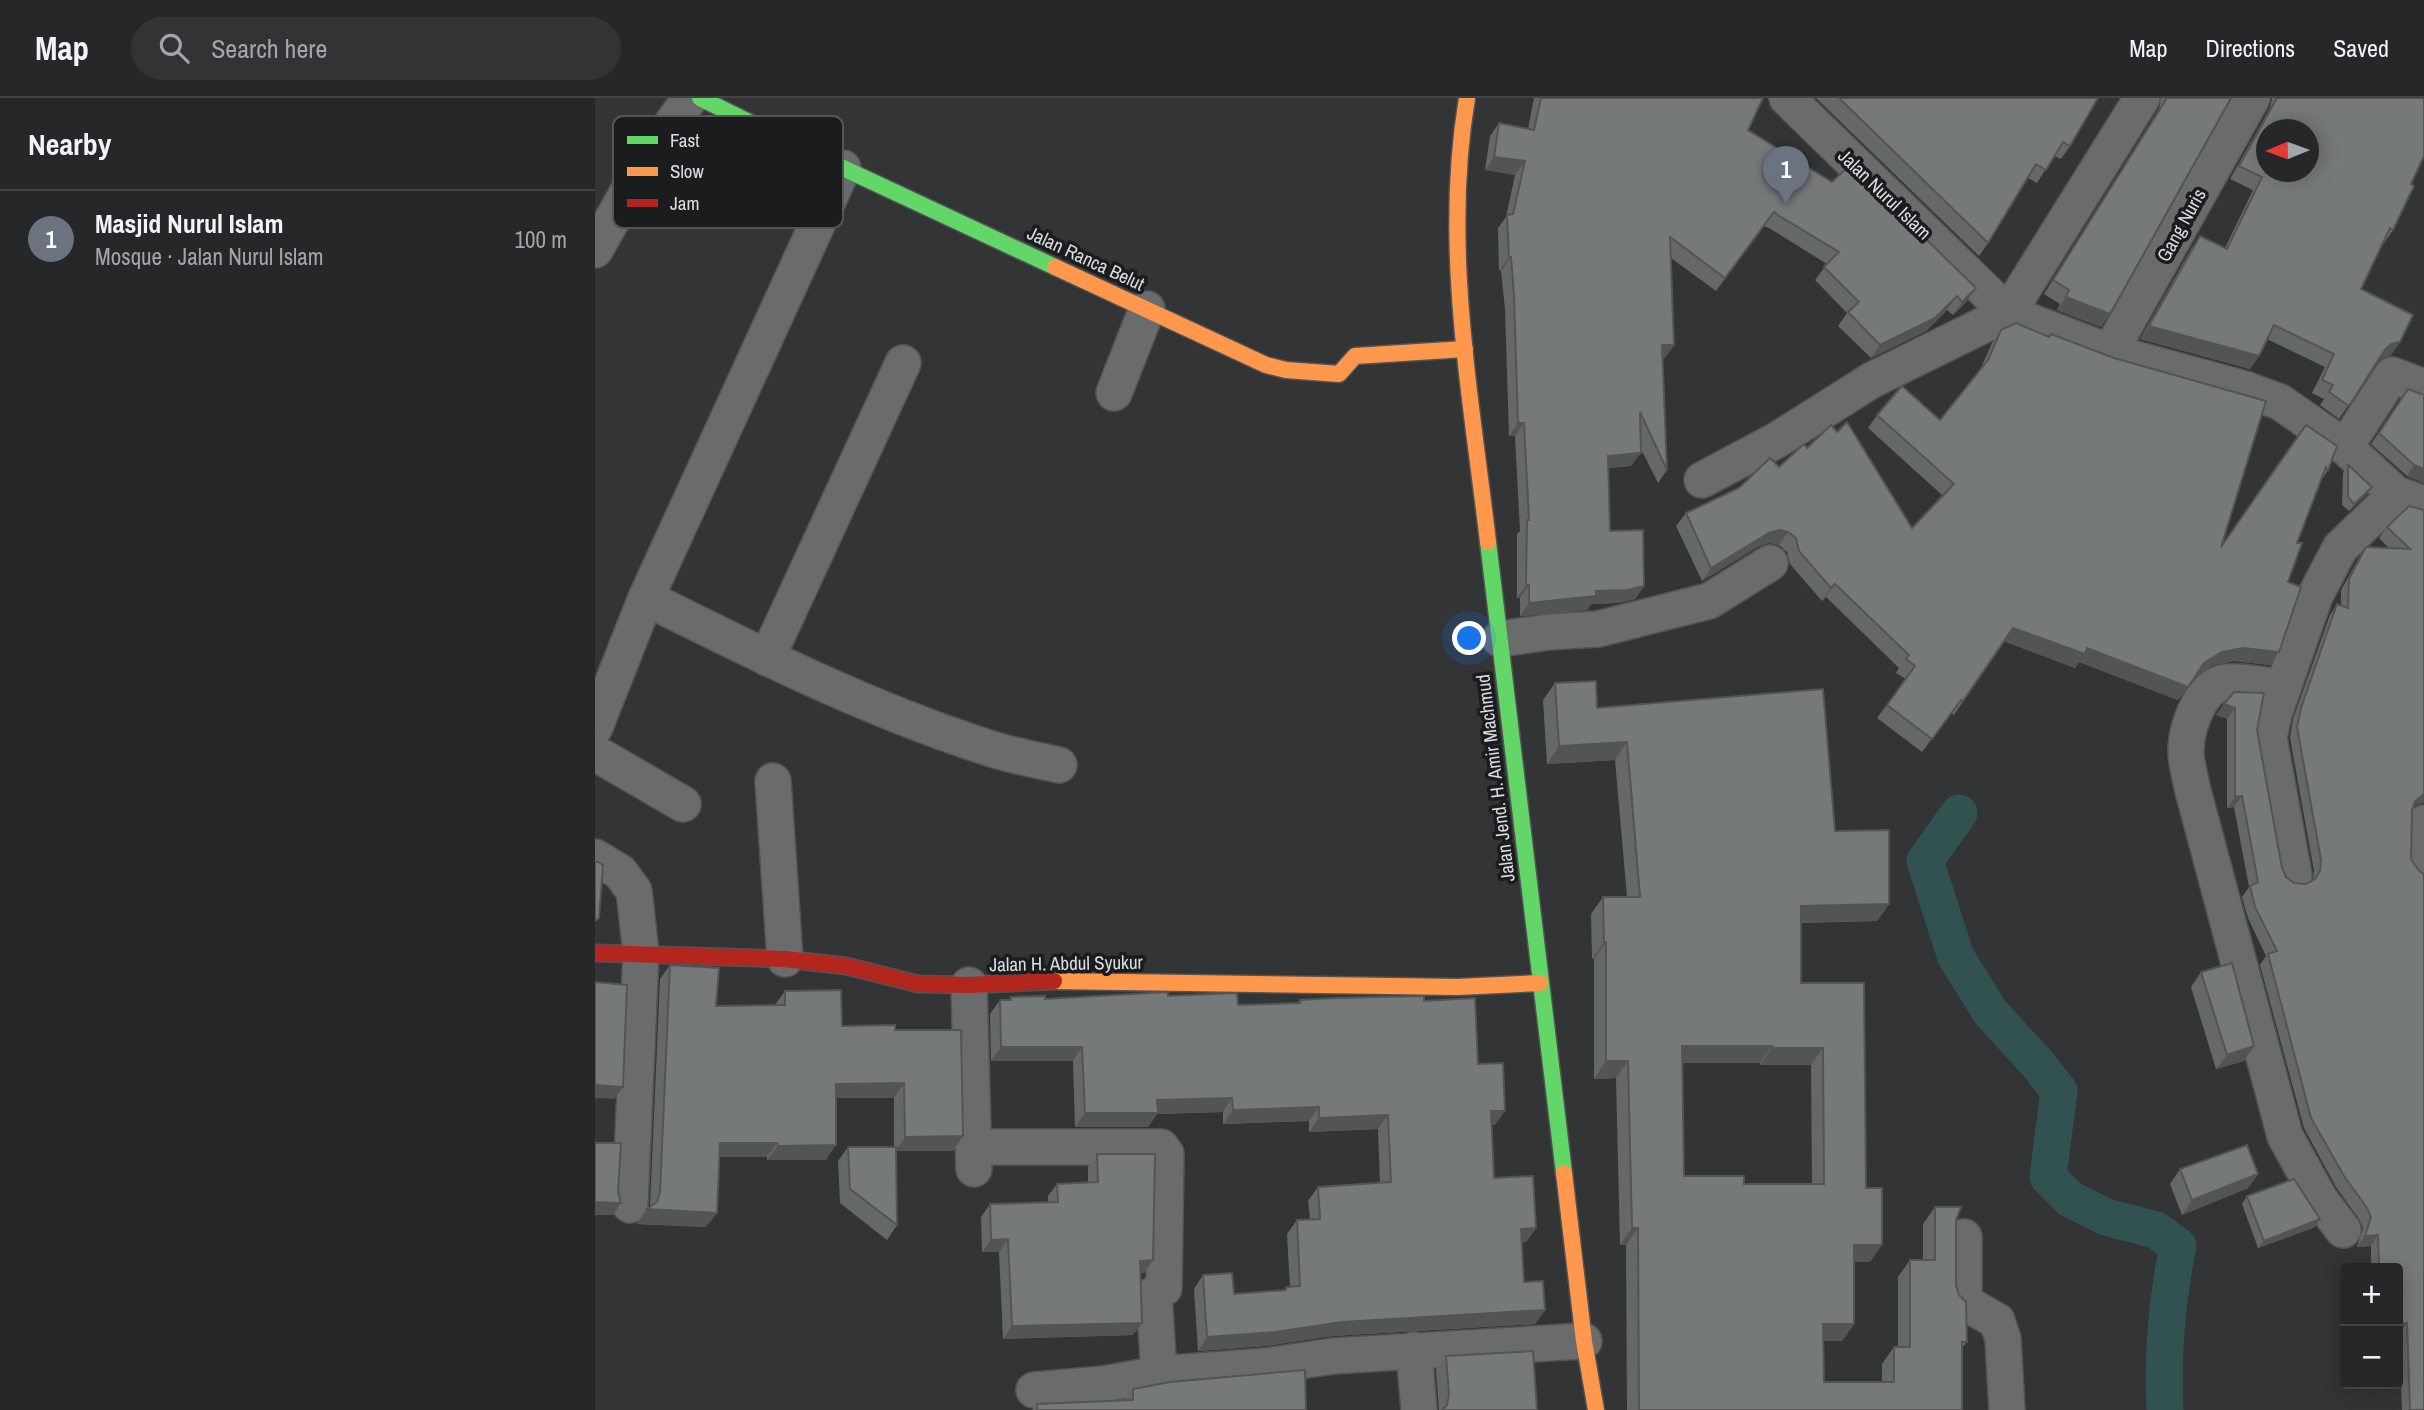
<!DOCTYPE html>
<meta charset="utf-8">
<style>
:root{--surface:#262728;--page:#323334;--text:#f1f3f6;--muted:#a4a5a8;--line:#424445;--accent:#a0a2a4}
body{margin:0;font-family:"Archivo Narrow",sans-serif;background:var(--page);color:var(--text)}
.controls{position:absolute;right:21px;bottom:21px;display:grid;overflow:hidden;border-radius:7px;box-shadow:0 4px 18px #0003}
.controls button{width:63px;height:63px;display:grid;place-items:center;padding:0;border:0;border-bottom:2px solid var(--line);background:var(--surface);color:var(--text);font:35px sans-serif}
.compass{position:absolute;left:1661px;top:21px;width:63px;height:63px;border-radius:50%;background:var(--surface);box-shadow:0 4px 18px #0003;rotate:269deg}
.you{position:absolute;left:875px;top:541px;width:24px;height:24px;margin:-18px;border:5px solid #fff;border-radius:50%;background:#1a73e8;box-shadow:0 0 0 10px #1a73e833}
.badge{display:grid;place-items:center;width:46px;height:46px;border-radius:50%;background:var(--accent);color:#fff;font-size:23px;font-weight:700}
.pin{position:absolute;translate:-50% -58px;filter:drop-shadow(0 2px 4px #0008)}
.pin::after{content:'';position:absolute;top:37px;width:24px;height:21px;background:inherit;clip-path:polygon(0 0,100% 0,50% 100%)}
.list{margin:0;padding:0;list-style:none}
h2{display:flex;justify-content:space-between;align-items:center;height:91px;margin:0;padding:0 28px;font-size:30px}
h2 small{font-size:23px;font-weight:400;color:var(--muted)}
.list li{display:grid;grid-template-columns:46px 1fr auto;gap:21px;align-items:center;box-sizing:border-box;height:98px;padding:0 28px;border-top:2px solid var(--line)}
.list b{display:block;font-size:26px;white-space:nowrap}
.list p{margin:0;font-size:23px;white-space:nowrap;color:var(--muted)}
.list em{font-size:23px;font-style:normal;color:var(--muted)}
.icon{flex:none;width:38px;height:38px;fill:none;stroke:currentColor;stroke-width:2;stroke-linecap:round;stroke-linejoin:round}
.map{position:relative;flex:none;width:1829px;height:1312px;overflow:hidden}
header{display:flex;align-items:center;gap:42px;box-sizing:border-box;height:98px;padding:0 35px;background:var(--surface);border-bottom:2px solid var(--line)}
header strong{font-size:33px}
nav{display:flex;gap:38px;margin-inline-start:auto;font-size:24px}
.search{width:490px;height:63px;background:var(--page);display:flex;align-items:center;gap:18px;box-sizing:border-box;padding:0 24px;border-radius:38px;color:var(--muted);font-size:26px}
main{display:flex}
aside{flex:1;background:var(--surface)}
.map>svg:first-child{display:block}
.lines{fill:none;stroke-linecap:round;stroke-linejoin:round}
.canal{stroke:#325252;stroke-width:37}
.street-casing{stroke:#515354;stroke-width:38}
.fast-casing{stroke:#515354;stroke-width:19}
.slow-casing{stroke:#515354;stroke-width:19}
.jam-casing{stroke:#515354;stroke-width:19}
.street{stroke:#696b6c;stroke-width:35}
.fast{stroke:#63d668;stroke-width:16}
.slow{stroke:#ff974d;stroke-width:16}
.jam{stroke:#b3261e;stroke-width:16}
.wall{fill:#656869;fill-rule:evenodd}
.shaded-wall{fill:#535555}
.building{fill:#76797a;stroke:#535555;stroke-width:2;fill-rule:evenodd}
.labels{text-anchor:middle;stroke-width:7;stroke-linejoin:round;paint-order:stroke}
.street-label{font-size:19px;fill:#dbdee0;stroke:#1a1c1d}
.key{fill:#1a1c1d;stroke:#545658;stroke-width:2}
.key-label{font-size:19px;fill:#dbdee0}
</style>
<header>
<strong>Map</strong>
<div class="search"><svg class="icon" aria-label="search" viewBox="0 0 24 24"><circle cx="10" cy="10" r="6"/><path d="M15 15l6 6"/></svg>Search here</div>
<nav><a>Map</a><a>Directions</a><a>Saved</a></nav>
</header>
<main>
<aside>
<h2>Nearby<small></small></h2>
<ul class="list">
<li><span class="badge" style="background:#6b7280">1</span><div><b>Masjid Nurul Islam</b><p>Mosque · Jalan Nurul Islam</p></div><em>100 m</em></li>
</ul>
</aside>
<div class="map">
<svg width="1829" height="1312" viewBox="0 0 1829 1312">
<rect width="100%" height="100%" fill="#323436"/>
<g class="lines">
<path class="canal" d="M1364,715L1330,763L1361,859L1396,915L1442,965L1464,993L1453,1079L1475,1101L1511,1119L1561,1132L1583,1148C1572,1202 1567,1257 1570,1312"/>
<g class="street-casing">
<g id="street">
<polyline points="1192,0 1413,215 1515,254 1650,291 1685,304 1750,349 1801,396 1829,406"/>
<polyline points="0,152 48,67 95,0"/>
<polyline points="1515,254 1657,0"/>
<polyline points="519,295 552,211"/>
<polyline points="1750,349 1797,277 1829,289"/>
<polyline points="1107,382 1182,342 1277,282 1413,215 1547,0"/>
<path d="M51,500C163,556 277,613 397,651C418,658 442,662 464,667"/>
<polyline points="905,541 954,534 1003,531 1114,503 1175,465"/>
<polyline points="172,560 308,265"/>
<path d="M1687,589C1670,588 1649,582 1632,584C1606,586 1592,628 1591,650C1590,662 1595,677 1597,689L1690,1038L1724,1100L1748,1132"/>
<polyline points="0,629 51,500 248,70"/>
<polyline points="0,655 88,706"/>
<polyline points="178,683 190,861"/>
<polyline points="1829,725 1827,764 1829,769"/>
<polyline points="0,759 25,774 39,793 46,855 35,1107"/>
<polyline points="1699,777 1674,640 1679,616 1720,498 1745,450 1801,396"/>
<polyline points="374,887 379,1071"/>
<polyline points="378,1049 566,1049 571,1056 569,1190 559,1196 564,1276"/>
<polyline points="1369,1139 1369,1204 1402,1223 1408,1241 1412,1312"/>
<polyline points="819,1252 824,1312"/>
<polyline points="439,1292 509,1286 564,1276 672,1268 738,1258 989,1243"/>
</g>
</g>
<g class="fast-casing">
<g id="fast">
<polyline points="105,0 248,70 460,169"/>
<polyline points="893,444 969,1075"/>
</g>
</g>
<g class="slow-casing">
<g id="slow">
<path d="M872,0C847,147 876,298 893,444"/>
<polyline points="460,169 671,267 691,272 744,276 760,258 870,251"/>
<polyline points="459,883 862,889 945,885"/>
<polyline points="969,1075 989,1243 1001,1312"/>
</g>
</g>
<g class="jam-casing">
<polyline id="jam" points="0,855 190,861 251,868 323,886 374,887 459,883"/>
</g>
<use href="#street" class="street"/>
<use href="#fast" class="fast"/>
<use href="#slow" class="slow"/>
<use href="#jam" class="jam"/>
</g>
<g class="wall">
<polygon points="939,0 1168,0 1153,32 1372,203 1358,217 1352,212 1331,233 1276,260 1243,228 1252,215 1220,182 1232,166 1174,130 1169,128 1121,193 1076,160 1079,247 1070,260 1067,260 1072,372 1063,385 1045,349 1036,368 1013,370 1015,433 1049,488 1040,501 1023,505 996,506 992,512 925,518 925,500 922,500 922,436 925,433 920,338 914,338 910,211 906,173 904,173 903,130 911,119 920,77 890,72 895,38 904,25 933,31"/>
<polygon points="1221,0 1503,0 1475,48 1466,61 1459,58 1442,85 1433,80 1393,145 1384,158"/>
<polygon points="1566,0 1636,0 1506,229 1462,212 1465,206 1449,196 1564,11"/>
<polygon points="1677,0 1829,0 1816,86 1798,132 1789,145 1788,145 1766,191 1805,244 1796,257 1787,260 1782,264 1744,321 1725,307 1729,301 1717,295 1730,269 1672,241 1664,258 1655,271 1545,241 1596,151 1605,138 1630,150 1658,92 1635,81 1675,10"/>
<polygon points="1406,232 1454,239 1456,236 1626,449 1711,327 1733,372 1726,383 1702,445 1693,484 1684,554 1675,567 1639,563 1618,567 1600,579 1583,602 1484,564 1480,570 1409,543 1359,617 1356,615 1327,654 1282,620 1311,581 1301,575 1304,570 1231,499 1227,503 1195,466 1192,454 1184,447 1175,445 1164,448 1107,483 1081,428 1091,415 1144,390 1184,369 1212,350 1317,430 1347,397 1273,330 1282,317 1345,322 1385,272 1397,245"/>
<polygon points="1813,291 1829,297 1829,385 1812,378 1776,346"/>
<polygon points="1753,367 1777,389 1772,396 1754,413 1747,407 1748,375"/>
<polygon points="1814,408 1820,707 1818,709 1817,712 1816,761 1829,1312 1807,1312 1804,1236 1803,1236 1803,1170 1776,1170 1776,1148 1762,1149 1768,1130 1764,1121 1741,1089 1709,1030 1665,867 1671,858 1653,820 1647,799 1654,789 1639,709 1632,710 1632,621 1621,617 1639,594 1662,632 1687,770 1691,779 1699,785 1711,786 1718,782 1719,773 1695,640 1698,621 1735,517 1742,506 1746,507 1746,492 1764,460 1771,449 1794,450 1784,440 1792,429"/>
<path d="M960,585L1002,610L1240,733L1294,806L1282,823L1206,825V885H1269L1271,1090L1275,1164H1259V1226L1247,1243H1228L1229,1284H1287V1266L1299,1249H1303V1179L1315,1162H1328V1126L1340,1109L1361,1122V1187L1372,1244L1367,1250V1312H1032L1031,1147H1025L1021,980L999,981V861H997L996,816L1008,799H1032L1020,662L952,666L948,602ZM1087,965H1165V967H1216L1217,1086H1149L1089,1078Z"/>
<polygon points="75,867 121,908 180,907 190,893 247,928 300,932 368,1038 358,1053 301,1053 302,1127 292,1142 245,1105 243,1063 253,1049 299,1049 299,1000 241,1000 231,1062 172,1062 172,1059 124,1059 111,1129 42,1126 55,1108 65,881"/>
<polygon points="1606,874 1649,963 1621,971 1596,889"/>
<polygon points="573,898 643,907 702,905 705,902 829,903 883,966 900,1027 897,1027 899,1080 941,1130 931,1144 926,1144 929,1184 950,1212 940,1226 737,1238 670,1248 603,1253 599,1191 608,1177 639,1196 688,1193 691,1189 695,1189 692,1136 702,1122 715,1121 713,1103 723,1089 785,1085 783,1031 714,1034 714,1023 628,1026 628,1014 562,1016 553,1029 480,1029 478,963 396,963 395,916 405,902 414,902 416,899 450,901"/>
<polygon points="502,1056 558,1162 549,1175 546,1175 538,1237 408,1241 404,1154 387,1154 386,1119 395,1106 453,1104 453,1098 462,1086 493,1085 493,1069"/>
<polygon points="1585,1071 1663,1076 1653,1090 1587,1117 1575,1086"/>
<polygon points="1652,1098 1720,1129 1663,1150 1647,1106"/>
<polygon points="851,1258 942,1312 844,1312 841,1272"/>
<polygon points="538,1291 711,1312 437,1312 442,1306 530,1302"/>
</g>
<g class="shaded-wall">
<polygon points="899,59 930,63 920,77 890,72"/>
<polygon points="914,159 916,159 906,173 904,173"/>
<polygon points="1381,190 1372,203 1358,217 1367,204"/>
<polygon points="1362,198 1352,212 1331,233 1276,260 1285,247"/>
<polygon points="1471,199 1515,216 1506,229 1462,212"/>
<polygon points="1554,228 1664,258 1655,271 1545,241"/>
<polygon points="1805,244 1796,257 1787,260 1780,266 1789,253 1796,246"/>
<polygon points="1067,247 1079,247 1070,260 1058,260"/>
<polygon points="923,325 929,325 920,338 914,338"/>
<polygon points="1046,355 1036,368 1003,371 1013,358"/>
<polygon points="1819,367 1829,371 1829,385 1812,378"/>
<polygon points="1777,389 1772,396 1754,413 1759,406"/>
<polygon points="1184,432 1193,434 1184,447 1175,445 1164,448 1107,483 1116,470 1174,435"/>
<polygon points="1240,486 1231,499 1227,503 1236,490"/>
<polygon points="931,487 934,487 925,500 922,500"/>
<polygon points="1049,488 1040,501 1023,505 996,506 992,512 925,518 934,505 1001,493"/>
<polygon points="1418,530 1492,550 1593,589 1583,602 1484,564 1480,570 1408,543"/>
<polygon points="1648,550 1684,554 1675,567 1639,563 1618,567 1600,579 1609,565 1627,554"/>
<polygon points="1629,606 1640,610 1632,621 1621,617"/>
<polygon points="1032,644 1020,662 952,666 964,648"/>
<polygon points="1829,696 1829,705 1820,707 1813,714 1820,703"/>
<polygon points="1647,698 1639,709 1632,710 1640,699"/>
<polygon points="1294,806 1282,823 1194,825 1206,808"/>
<polygon points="1009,844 1011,844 999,861 997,861"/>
<polygon points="1087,948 1177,948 1165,965 1075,965"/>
<polygon points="1659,948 1649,963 1621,971 1632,957"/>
<polygon points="406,949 487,949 478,963 396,963"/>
<polygon points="1177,950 1228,950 1216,967 1165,967"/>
<polygon points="1011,963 1033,963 1021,980 999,981"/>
<polygon points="309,985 299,1000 231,1000 241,986"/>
<polygon points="0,987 28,989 19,1001 0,1000"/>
<polygon points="637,1000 628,1014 562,1016 553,1029 480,1029 490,1015 562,1002"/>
<polygon points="724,1009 714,1023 628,1026 638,1012"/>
<polygon points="896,1013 910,1013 900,1027 886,1027"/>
<polygon points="793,1017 783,1031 714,1034 724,1020"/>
<polygon points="368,1038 358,1053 300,1053 310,1039"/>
<polygon points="125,1045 182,1045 172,1059 115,1059"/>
<polygon points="241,1047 231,1062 172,1062 183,1048"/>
<polygon points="1663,1076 1653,1090 1587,1117 1597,1102"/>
<polygon points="0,1104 26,1105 18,1117 0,1117"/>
<polygon points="52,1111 122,1115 111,1129 42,1126"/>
<polygon points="1725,1121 1720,1129 1663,1150 1669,1143"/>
<polygon points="941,1130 931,1144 916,1145 926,1131"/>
<polygon points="1037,1130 1043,1130 1031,1147 1025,1147"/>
<polygon points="1783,1137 1776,1148 1762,1149 1770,1138"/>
<polygon points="413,1141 404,1154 387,1154 396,1142"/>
<polygon points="1259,1147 1287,1147 1275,1164 1247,1164"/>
<polygon points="558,1162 549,1175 536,1175 545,1163"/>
<polygon points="1797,1167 1794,1170 1783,1170 1784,1168"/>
<polygon points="950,1212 940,1226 737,1238 670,1248 603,1253 612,1239 747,1224"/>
<polygon points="547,1225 538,1237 408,1241 417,1228"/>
<polygon points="1812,1225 1804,1236 1803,1236 1803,1226"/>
<polygon points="1228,1226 1259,1226 1247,1243 1216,1243"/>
</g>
<g class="building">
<polygon points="946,0 1168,0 1153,32 1237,84 1255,67 1381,190 1367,204 1362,198 1340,220 1285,247 1253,214 1264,204 1229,169 1244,154 1183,117 1179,114 1130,180 1075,139 1079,247 1067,247 1072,372 1045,314 1046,355 1013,358 1015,433 1048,432 1049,488 1032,492 1001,493 1001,498 934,505 934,487 931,487 932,422 934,422 929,325 923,325 919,197 916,159 914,159 912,117 918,116 930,63 899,59 904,25 939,32"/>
<polygon points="1244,0 1503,0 1475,48 1468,44 1451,72 1441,66 1393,145"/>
<polygon points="1572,0 1636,0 1515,216 1471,199 1474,192 1458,182"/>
<path d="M1682,0H1829V58L1816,86L1819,88L1798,132L1795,130L1766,191L1818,217L1805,244L1796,246L1789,253L1754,308L1734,294L1738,287L1727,282L1739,256L1679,227L1664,258L1554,228L1605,138L1632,151L1667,79L1644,68ZM1671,32H1713V74H1671Z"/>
<polygon points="1421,225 1454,239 1456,236 1519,260 1671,303 1626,449 1711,327 1742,348 1733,372 1731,369 1702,445 1707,445 1693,484 1706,489 1684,554 1648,550 1627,554 1609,565 1593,589 1492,550 1490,556 1418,530 1368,603 1366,602 1337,641 1292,607 1320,568 1311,561 1314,557 1240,486 1236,490 1204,453 1201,440 1193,434 1184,432 1174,435 1116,470 1091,415 1144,390 1175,360 1184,369 1209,346 1212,350 1236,327 1242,334 1252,324 1317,430 1359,386 1282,317 1307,288 1345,322 1393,262 1406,232"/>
<polygon points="1813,291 1829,297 1829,371 1819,367 1784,335"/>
<polygon points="1753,367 1777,389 1759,406 1753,399"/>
<polygon points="1814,408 1829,412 1829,696 1820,703 1817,712 1816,761 1824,773 1829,776 1829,1312 1815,1312 1812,1225 1803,1226 1803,1170 1797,1170 1797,1167 1784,1168 1783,1137 1770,1138 1776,1119 1772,1110 1749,1078 1716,1020 1673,856 1682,853 1660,809 1655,788 1663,784 1647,698 1640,699 1640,610 1629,606 1639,594 1669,595 1662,632 1687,770 1691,779 1699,785 1711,786 1720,781 1725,773 1726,762 1702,629 1706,610 1742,506 1753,510 1754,481 1771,449 1815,451 1792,429"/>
<path d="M1001,583L1002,610L1228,591L1240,733L1294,732V806L1206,808V885H1269L1271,1090H1287V1147H1259V1226H1228L1229,1284H1299V1249H1315V1162H1340V1109H1366L1361,1122V1187L1364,1197L1371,1204L1372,1244H1367V1312H1044L1043,1130H1037L1033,963H1011V844H1009L1008,799H1045L1032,644L964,648L960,585ZM1087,948H1177V950H1228L1229,1086H1149V1078H1089Z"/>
<polygon points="0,764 3,764 8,767 4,820 0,823"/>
<polygon points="1637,865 1659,948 1632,957 1606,874"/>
<polygon points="75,867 124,870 121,908 190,907 190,893 246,892 247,928 300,927 300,932 366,932 368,1038 310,1039 309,985 241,986 241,1047 183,1048 182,1045 125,1045 122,1115 52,1111 62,1104 65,1094"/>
<polygon points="0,884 32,887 28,989 0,987"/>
<polygon points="573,894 573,898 642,895 643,907 705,905 705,902 742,900 829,898 829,903 880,900 883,966 908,965 910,1013 896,1013 899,1080 938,1078 941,1130 926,1131 929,1184 948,1183 950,1212 747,1224 680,1234 612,1239 608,1177 637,1175 639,1196 691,1192 691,1189 705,1188 702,1122 725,1121 723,1089 796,1084 793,1017 724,1020 724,1009 638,1012 637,1000 562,1002 563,1015 490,1015 487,949 406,949 405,902 416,902 416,899 450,898 450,901"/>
<polygon points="0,1045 26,1045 23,1094 26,1105 0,1104"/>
<polygon points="1652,1047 1663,1076 1597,1102 1585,1071"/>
<polygon points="253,1049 301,1049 302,1127 255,1091"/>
<polygon points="502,1056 560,1056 558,1162 545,1163 547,1225 417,1228 413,1141 396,1142 395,1106 463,1104 462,1086 503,1084"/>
<polygon points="1699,1081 1725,1121 1669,1143 1652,1098"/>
<polygon points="938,1253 942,1312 847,1312 852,1307 854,1297 851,1258"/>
<polygon points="710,1272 711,1312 442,1312 442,1306 538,1302 538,1291 575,1284"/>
</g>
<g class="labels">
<g class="street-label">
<text transform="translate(1290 96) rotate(44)" y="7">Jalan Nurul Islam</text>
<text transform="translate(1586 127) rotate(-61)" y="7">Gang Nuris</text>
<text transform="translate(491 160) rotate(25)" y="7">Jalan Ranca Belut</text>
<text transform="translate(900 680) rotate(-97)" y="7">Jalan Jend. H. Amir Machmud</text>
<text transform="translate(471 865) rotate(-1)" y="7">Jalan H. Abdul Syukur</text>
</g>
</g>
<rect x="18" y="18" width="230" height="112" rx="10" class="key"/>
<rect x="32" y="38" width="31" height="8" fill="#63d668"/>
<rect x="32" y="69" width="31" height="9" fill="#ff974d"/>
<rect x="32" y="101" width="31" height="8" fill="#b3261e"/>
<g class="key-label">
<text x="75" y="49">Fast</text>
<text x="75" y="80">Slow</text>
<text x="75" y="112">Jam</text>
</g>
</svg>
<div class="controls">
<button>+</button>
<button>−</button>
</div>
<svg class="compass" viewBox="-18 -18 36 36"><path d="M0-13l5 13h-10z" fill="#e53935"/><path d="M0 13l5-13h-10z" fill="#a4a5a8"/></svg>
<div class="you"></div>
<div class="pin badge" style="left:1191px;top:106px;background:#6b7280">1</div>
</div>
</main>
